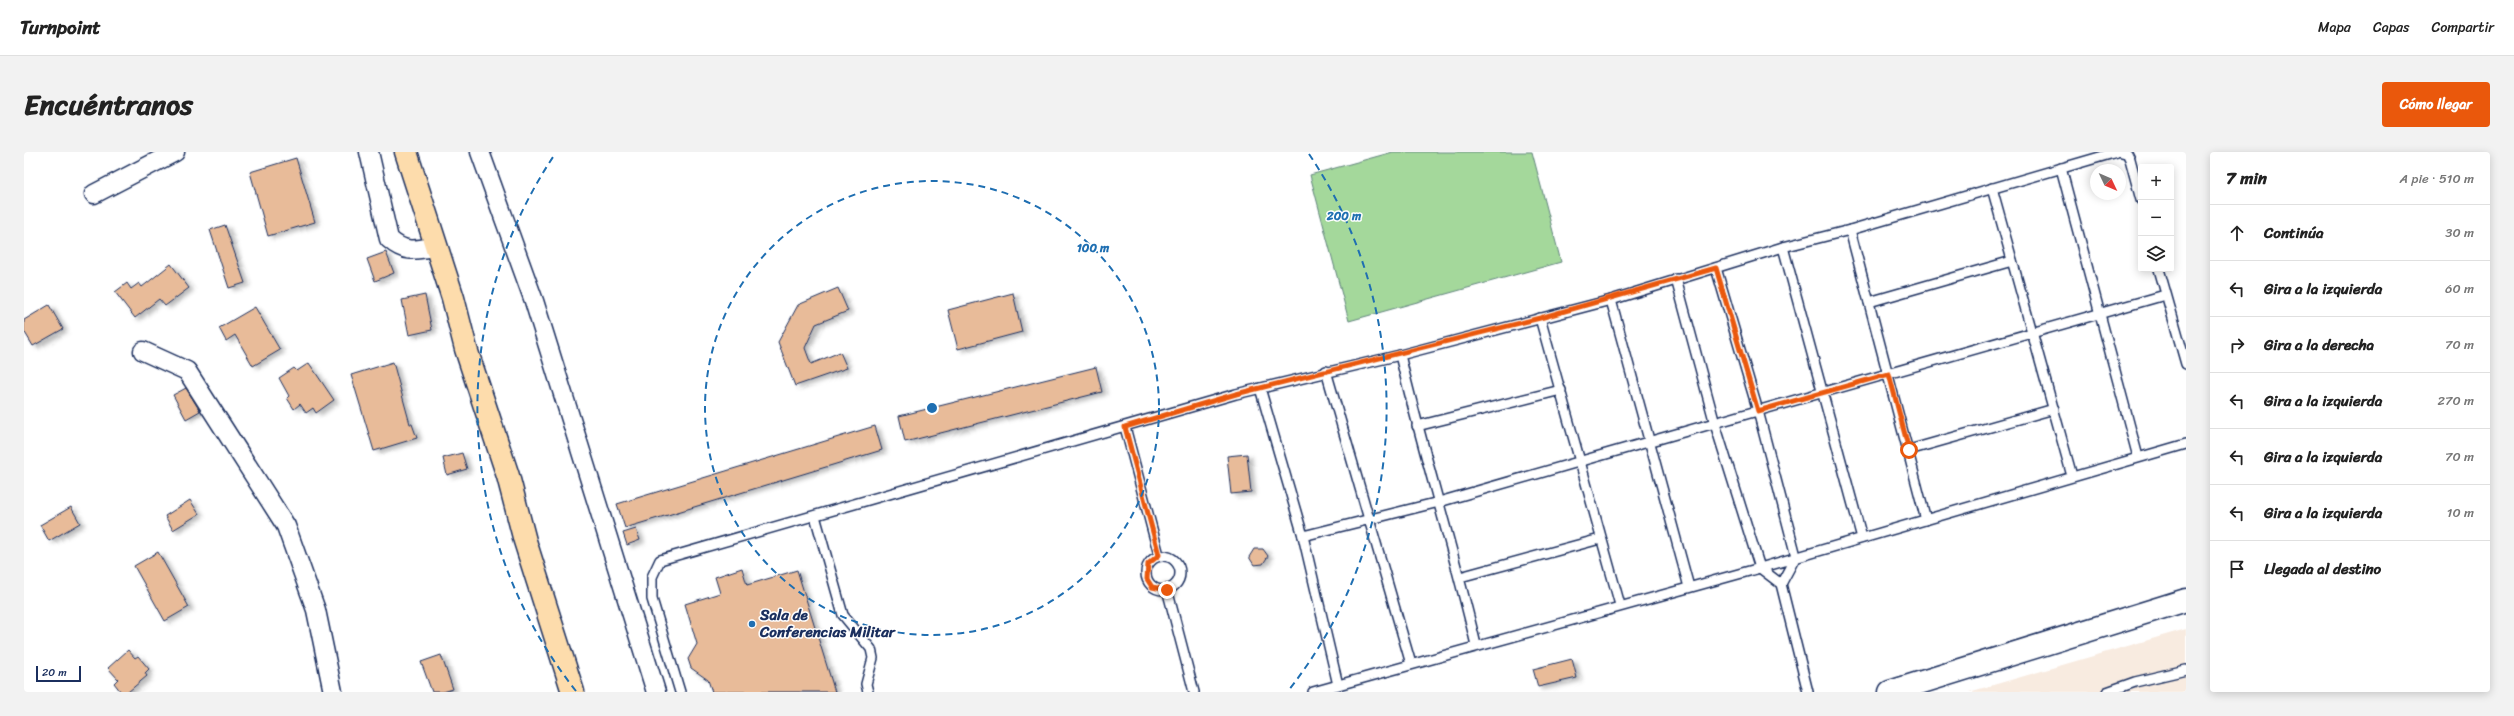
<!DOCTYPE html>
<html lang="es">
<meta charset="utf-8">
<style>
:root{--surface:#fff;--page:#f2f2f2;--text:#222;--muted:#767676;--line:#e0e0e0;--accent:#ea580c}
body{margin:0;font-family:Sriracha,sans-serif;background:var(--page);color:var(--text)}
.controls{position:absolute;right:12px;top:12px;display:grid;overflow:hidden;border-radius:4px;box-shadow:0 2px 10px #0003}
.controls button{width:36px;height:36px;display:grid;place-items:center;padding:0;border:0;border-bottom:1px solid var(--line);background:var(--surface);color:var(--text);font:20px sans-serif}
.compass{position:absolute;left:2066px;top:12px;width:36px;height:36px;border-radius:50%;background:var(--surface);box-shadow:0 2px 10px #0003;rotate:134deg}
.scale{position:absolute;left:12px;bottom:10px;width:45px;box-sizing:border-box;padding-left:4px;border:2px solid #1b2f5e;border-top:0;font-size:11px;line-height:14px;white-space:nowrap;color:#1b2f5e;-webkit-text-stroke:3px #fff;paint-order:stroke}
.stop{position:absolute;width:12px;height:12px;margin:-9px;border:3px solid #ea580c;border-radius:50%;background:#fff}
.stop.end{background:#ea580c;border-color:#fff;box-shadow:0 1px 4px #0008}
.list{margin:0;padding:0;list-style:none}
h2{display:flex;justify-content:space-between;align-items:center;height:52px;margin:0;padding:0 16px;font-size:17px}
h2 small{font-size:13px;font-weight:400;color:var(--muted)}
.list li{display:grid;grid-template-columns:26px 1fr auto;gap:12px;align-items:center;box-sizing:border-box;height:56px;padding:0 16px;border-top:1px solid var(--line)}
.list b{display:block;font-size:15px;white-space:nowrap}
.list em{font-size:13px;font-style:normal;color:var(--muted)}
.icon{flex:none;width:22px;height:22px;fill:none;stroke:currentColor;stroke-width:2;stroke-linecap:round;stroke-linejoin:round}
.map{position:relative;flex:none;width:2162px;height:540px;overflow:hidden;border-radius:4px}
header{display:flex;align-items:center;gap:24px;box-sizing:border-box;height:56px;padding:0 20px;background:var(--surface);border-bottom:1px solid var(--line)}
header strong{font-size:19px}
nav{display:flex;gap:22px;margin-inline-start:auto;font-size:14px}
.intro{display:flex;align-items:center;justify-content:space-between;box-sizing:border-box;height:96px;padding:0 24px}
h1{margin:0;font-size:28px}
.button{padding:10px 18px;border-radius:4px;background:var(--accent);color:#fff;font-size:14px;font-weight:700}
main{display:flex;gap:24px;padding:0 24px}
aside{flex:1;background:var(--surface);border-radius:4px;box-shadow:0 2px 10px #0003}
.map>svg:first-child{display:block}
.built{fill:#f8ebe0}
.green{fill:#a4d89b;stroke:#60847c}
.building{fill:#e8bb99;stroke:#1b2f5e;filter:url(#shadow)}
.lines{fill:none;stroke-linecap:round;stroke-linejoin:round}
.lane-casing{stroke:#1b2f5e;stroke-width:12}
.street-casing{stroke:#1b2f5e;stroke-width:21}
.secondary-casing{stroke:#1b2f5e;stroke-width:25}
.primary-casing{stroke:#1b2f5e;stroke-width:25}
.lane{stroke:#fff;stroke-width:9}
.street{stroke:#fff;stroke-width:18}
.secondary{stroke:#fff;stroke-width:22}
.primary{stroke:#fddcac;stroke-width:22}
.route{stroke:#ea580c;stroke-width:5}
.ring{fill:none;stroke:#1f6fb2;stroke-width:2;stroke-dasharray:7 5}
.poi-dot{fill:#1f6fb2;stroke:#fff;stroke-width:1.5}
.labels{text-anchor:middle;stroke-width:3;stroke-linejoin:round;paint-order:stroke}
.poi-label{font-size:15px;font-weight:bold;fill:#1b2f5e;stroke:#fff;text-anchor:start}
.centre{fill:#1f6fb2;stroke:#fff;stroke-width:2}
.ring-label{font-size:12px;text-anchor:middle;font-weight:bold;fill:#1f6fb2;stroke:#fff;stroke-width:3;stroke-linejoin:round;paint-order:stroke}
</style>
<header>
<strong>Turnpoint</strong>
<nav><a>Mapa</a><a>Capas</a><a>Compartir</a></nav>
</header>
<div class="intro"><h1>Encuéntranos</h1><a class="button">Cómo llegar</a></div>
<main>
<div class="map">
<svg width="2162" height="540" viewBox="0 0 2162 540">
<defs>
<filter id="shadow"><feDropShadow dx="4.5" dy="2.5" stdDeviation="2" flood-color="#0004"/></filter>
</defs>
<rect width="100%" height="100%" fill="#fff"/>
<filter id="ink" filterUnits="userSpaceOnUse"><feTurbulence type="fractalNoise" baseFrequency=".025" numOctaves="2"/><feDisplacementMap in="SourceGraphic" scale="8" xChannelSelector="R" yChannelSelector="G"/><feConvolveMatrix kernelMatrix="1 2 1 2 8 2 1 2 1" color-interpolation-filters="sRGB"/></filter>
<g filter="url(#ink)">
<polygon class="built" points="2162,477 2162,540 1945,540"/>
<polygon class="green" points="1369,0 1508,0 1537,110 1325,169 1286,23"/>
<g class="building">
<polygon points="272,6 291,70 244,84 226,20"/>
<polygon points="201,73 221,131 205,136 186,78"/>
<polygon points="362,100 370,121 351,129 343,107"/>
<polygon points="147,112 165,136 141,154 135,147 111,166 91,140 103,131 107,137 115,131 118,135"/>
<polygon points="814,136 824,159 792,172 781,196 787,212 816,200 823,216 771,234 754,190 774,153"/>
<polygon points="989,141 998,180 934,197 924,158"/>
<polygon points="401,143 408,178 385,183 378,148"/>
<polygon points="25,153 39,177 9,194 0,179 0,168"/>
<polygon points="231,155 256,198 229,214 211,183 202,189 195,176"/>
<polygon points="369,210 386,272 388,272 393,286 350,299 327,223"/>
<polygon points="285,211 310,248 292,261 289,256 282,261 276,252 270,257 263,246 265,244 255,226 270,216 273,219"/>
<polygon points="1072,215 1078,240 881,290 875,264"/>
<polygon points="162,236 176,259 162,267 149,243"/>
<polygon points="851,274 858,298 601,376 593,352"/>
<polygon points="438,301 443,317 423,323 419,306"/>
<polygon points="1223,302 1227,340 1207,342 1203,304"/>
<polygon points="166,348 175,362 149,378 141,364"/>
<polygon points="47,355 56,371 25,389 16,373"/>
<polygon points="612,377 616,388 603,393 599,381"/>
<polygon points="1230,397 1239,397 1244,404 1239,412 1230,413 1225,405"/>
<polygon points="134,400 165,455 141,469 110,414"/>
<polygon points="718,416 723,433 773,418 811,540 688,540 684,528 667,516 664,507 673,492 661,452 696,441 691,425"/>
<polygon points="104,498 111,506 114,504 125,517 121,521 123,524 104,540 97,540 90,531 94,527 84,516"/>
<polygon points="417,503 429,537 419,540 408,540 397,510"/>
<polygon points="1548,507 1553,526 1514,535 1509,517"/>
</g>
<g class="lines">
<g class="lane-casing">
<g id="lane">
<polyline points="2098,0 2103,1 2106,7 2117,48"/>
<polyline points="2037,16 2114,305"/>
<polyline points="1968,36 2048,324"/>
<polyline points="1826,78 1902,368"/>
<polyline points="1759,95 1838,386"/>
<polyline points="1692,116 1734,259 1772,404 1757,432"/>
<polyline points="2135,117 2162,212"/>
<polyline points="1652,127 1691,272 1736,416 1757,432 1784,540"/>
<polyline points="1587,148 1665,435"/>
<polyline points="1845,150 1988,109"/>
<polyline points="1516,166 1596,453"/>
<path d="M1376,203C1399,300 1429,396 1452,493"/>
<polyline points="1302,219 1387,512"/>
<polyline points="1236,236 1279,384 1314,533"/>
<polyline points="1393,274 1537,238"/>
<polyline points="1101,275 1135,403"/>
<polyline points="1885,298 2030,257"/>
<polyline points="791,364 819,463 847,497 849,506 842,532 844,540"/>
<polyline points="1279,384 1415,350 1624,290 2141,143"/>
<circle cx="1139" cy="421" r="17"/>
<polyline points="1436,425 1576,387"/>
<polyline points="1143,437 1170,540"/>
<polyline points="656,540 628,447 628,425 636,408 1212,242 1376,203 1587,148 1759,95 1826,78 2093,0"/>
<polyline points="1289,540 1736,416 2162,292"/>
<polyline points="2083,540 2111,530 2162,518"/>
</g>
</g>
<g class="street-casing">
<g id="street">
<path d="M345,0L365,87C382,102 392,98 413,94"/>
<polyline points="456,0 510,149 632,540"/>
<polyline points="70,42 151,0"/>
<polyline points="119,199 163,219 262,374 292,458 309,540"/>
</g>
</g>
<g class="secondary-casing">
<polyline id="secondary" points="1866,540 2162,448"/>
</g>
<g class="primary-casing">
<polyline id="primary" points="382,0 429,146 442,197 484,324 501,389 549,540"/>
</g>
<use href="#lane" class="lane"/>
<use href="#street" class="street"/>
<use href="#secondary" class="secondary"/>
<use href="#primary" class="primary"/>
</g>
</g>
<g class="lines" filter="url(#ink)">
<polyline class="route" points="1143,438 1128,435 1123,427 1124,412 1135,403 1101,275 1212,242 1516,166 1692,116 1734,259 1865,222 1885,298"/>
</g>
<g class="ring">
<circle cx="908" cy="256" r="227"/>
<path d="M552 539A455 455 0 0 1 531 2M1285 2A455 455 0 0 1 1264 539"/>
</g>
<circle class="poi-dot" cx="728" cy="472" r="4"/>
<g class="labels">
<g class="poi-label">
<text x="736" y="468">Sala de<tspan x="736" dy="17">Conferencias Militar</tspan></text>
</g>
</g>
<circle cx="908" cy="256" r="6" class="centre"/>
<g class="ring-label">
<text x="1320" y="68">200 m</text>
<text x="1069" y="100">100 m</text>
</g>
</svg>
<div class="controls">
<button>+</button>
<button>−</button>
<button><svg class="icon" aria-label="layers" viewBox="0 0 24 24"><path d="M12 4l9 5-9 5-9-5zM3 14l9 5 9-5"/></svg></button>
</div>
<svg class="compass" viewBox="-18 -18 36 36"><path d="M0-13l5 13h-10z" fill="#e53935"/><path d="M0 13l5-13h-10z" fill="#767676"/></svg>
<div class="scale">20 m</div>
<div class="stop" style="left:1885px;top:298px"></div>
<div class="stop end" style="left:1143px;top:438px"></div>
</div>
<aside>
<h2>7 min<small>A pie · 510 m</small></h2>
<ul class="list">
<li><svg class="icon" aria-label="ahead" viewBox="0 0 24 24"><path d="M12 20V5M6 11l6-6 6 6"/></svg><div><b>Continúa</b></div><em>30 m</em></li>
<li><svg class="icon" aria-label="left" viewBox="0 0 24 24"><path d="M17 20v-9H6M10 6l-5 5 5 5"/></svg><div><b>Gira a la izquierda</b></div><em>60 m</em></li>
<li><svg class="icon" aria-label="right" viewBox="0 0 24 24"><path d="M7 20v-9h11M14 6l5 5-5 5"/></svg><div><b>Gira a la derecha</b></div><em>70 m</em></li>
<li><svg class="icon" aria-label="left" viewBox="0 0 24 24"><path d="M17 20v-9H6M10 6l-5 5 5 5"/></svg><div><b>Gira a la izquierda</b></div><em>270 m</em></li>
<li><svg class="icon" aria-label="left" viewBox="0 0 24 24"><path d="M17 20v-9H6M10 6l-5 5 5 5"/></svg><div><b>Gira a la izquierda</b></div><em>70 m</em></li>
<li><svg class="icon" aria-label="left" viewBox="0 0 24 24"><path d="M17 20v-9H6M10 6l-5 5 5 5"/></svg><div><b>Gira a la izquierda</b></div><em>10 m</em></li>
<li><svg class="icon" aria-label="arrive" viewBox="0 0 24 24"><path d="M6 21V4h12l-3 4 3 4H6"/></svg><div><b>Llegada al destino</b></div></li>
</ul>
</aside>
</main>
